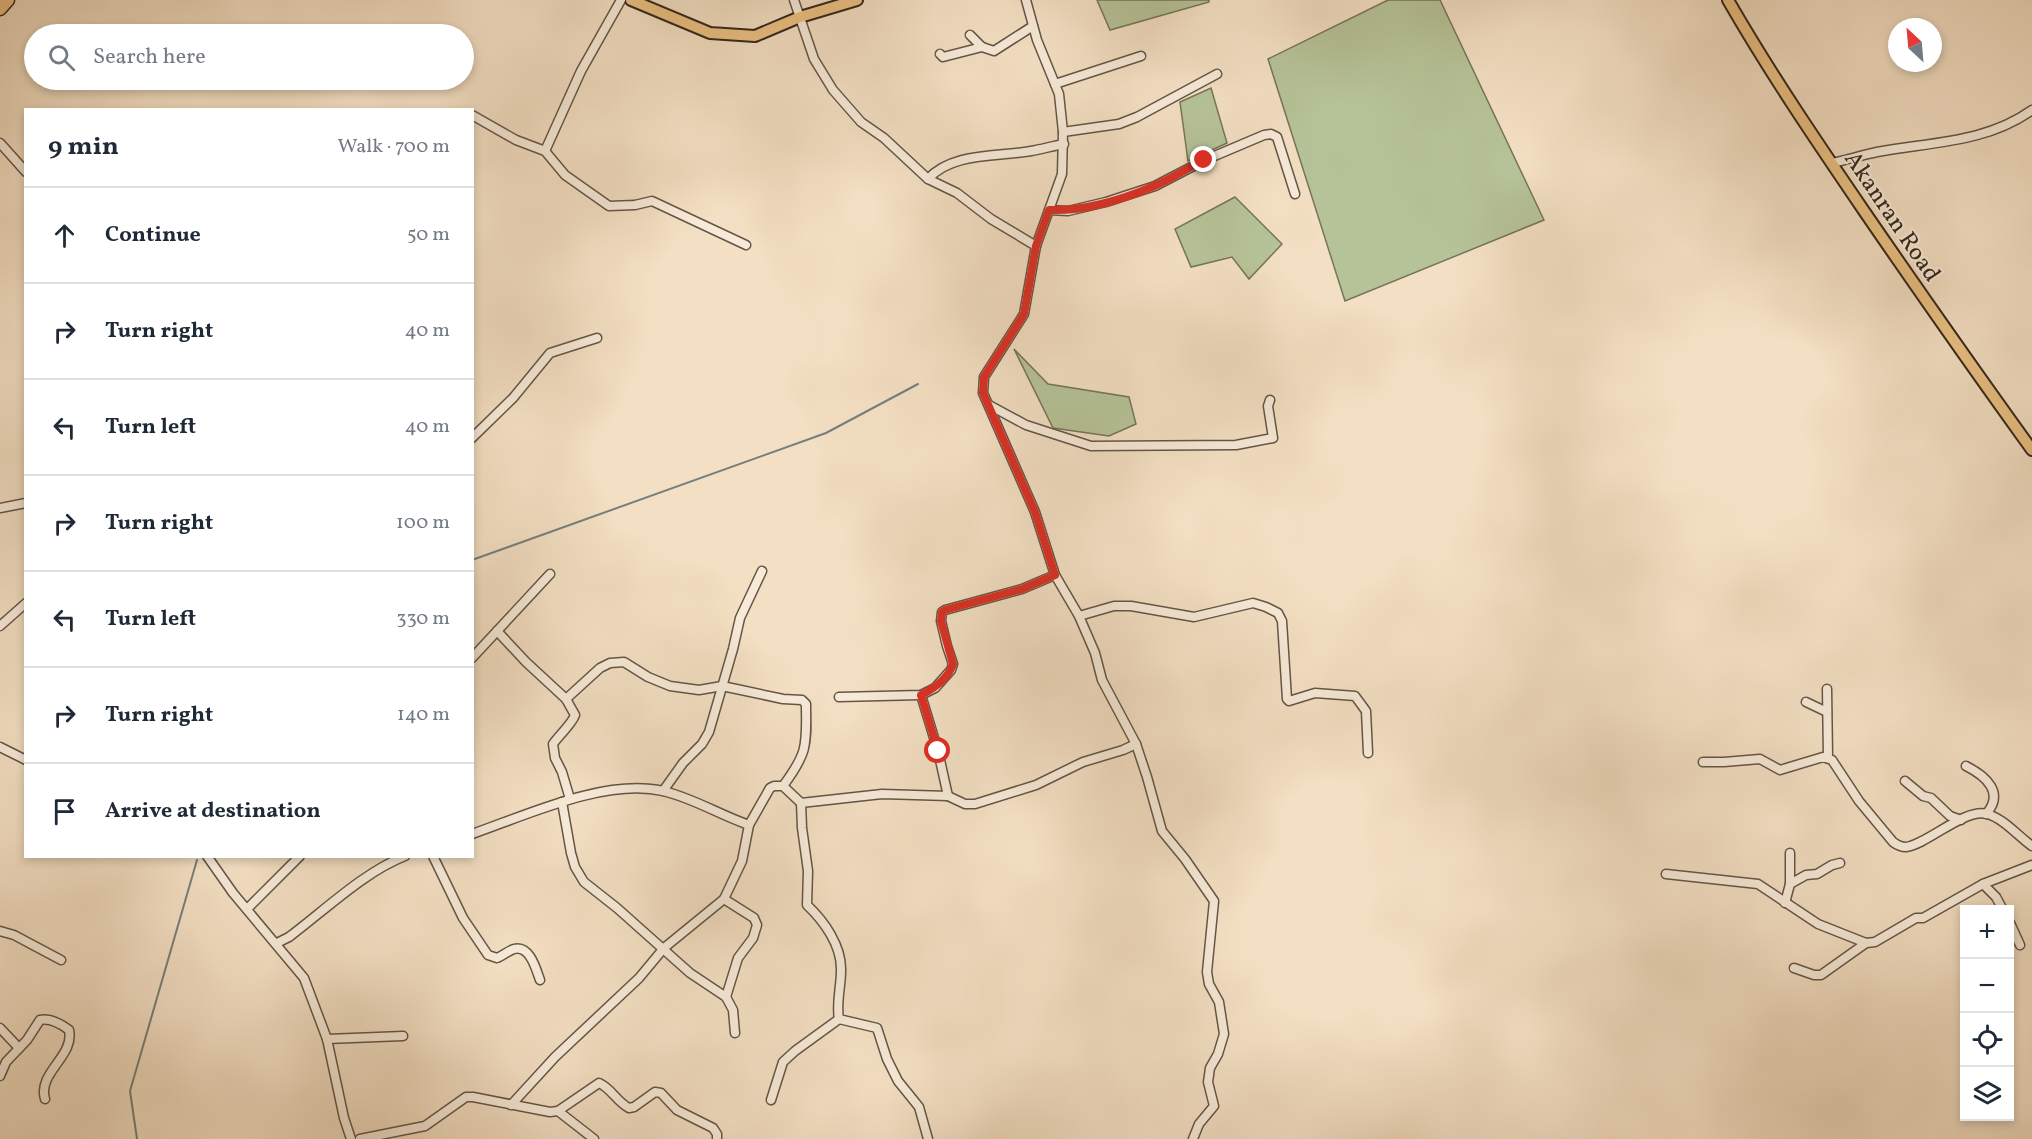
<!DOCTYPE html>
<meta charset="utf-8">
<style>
:root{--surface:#fff;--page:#f6f6f7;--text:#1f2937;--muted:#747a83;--line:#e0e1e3}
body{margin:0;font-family:Vollkorn,serif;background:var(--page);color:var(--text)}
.controls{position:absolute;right:18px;bottom:18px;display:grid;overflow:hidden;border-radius:0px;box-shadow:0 3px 9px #0003}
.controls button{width:54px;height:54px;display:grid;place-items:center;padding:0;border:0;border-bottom:2px solid var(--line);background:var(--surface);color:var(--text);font:30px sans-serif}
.compass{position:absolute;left:1888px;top:18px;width:54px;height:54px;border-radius:50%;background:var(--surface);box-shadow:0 3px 9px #0003;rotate:334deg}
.stop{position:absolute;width:18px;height:18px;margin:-14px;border:4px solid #d93025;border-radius:50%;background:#fff}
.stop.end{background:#d93025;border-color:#fff;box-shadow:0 2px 6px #0008}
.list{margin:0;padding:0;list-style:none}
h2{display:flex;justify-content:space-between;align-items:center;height:78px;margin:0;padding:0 24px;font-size:26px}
h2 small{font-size:20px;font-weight:400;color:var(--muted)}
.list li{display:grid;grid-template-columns:39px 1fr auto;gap:18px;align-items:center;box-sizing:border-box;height:96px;padding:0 24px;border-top:2px solid var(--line)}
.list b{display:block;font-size:22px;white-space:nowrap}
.list em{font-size:20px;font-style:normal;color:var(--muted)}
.icon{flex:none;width:33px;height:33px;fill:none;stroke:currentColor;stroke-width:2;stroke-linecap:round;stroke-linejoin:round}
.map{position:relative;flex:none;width:2032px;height:1139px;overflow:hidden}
.search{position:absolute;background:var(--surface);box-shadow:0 3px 9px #0003;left:24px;top:24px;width:450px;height:66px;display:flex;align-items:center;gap:15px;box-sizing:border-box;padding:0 21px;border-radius:33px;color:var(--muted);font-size:22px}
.panel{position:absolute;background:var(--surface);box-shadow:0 3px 9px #0003;left:24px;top:108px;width:450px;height:750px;border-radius:0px}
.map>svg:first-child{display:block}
.green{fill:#b6c398;stroke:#75755a;stroke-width:1.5}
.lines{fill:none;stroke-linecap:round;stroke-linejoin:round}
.stream{stroke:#757f7e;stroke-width:2}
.minor-casing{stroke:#645546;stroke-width:11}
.major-casing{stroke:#34271d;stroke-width:14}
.highway-casing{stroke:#34271d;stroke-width:15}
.minor{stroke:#f7ead8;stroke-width:8}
.major{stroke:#eac082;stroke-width:10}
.highway{stroke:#eac082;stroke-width:12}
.route{stroke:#d93025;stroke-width:8}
.labels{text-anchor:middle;stroke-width:4.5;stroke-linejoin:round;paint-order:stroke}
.street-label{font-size:24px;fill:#34271d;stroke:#f7ead8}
</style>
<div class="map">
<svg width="2032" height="1139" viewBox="0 0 2032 1139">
<rect width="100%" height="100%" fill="#f3dfc3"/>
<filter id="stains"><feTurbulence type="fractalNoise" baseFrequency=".00333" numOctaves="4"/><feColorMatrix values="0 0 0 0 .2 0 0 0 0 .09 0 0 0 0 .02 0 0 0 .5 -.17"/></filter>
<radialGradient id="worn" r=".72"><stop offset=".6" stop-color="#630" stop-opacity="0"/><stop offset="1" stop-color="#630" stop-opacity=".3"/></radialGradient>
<g class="green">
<polygon points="1097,0 1209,0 1209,2 1110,30"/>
<polygon points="1388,0 1440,0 1544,220 1345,301 1268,59"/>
<polygon points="1211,88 1227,143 1188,161 1180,102"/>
<polygon points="1235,197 1282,244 1249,279 1232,257 1191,267 1175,229"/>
<polygon points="1014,349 1048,384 1129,397 1136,424 1109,436 1053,428"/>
</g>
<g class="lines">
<g class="stream">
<polyline points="472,560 826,433 918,384"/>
<polyline points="137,1139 130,1091 197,860"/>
</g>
<g class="minor-casing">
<g id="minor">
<polyline points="794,0 814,59 833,90 861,122 884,138 928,179"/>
<polyline points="1026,0 1037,40 1059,94 1063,132 1062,174 1036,246 1024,314 984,377 983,393 1035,512 1055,575 1079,616 1095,653 1102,680 1136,744 1147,777 1162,831 1185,859 1214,901 1207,972 1209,984 1219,1002 1224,1034 1218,1054 1210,1068 1208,1082 1214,1106 1199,1124 1193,1139"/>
<polyline points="970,35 982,47 994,51 1033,26"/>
<polyline points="940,54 943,57 982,47"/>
<polyline points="1055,84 1141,56"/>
<polyline points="472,115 516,140 545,151 565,175 609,206 635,205 652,201 746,245"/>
<polyline points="1063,132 1119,124 1137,117 1217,74"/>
<polyline points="0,143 26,172"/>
<polyline points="545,151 581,71 621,0"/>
<path d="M1832,163C1847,160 1862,155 1877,152C1930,142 1986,143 2032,110"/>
<polyline points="1049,210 1068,211 1106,202 1155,186 1205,160 1264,135 1271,134 1277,137 1295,194"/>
<path d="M1036,246L991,219L957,193L928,179C952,152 998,157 1031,151C1042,149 1053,146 1064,144"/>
<polyline points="989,405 1026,425 1091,446 1236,445 1273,438 1268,406 1270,400"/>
<polyline points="472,438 513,398 550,353 597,338"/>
<polyline points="0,508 26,503"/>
<polyline points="1079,616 1114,606 1131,606 1194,617 1253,603 1266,607 1278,613 1282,621 1287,699 1289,701 1315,693 1355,696 1366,711 1368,753"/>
<polyline points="0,626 26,603"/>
<path d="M497,631L526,662L566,699L575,715C572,724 559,735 553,744L555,758L562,772L570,799"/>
<polyline points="472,658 550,574"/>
<polyline points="1827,689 1828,758"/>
<polyline points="921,695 938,751 948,796"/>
<polyline points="839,697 921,695 935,688 951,670 953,664 947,646 941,621 942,612 945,610 1022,589 1055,575"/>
<path d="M566,699L600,668L610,663L624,662L648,677L670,686L699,690L722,686L783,699L802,700L806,704V709C807,747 806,755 783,786"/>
<polyline points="1806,702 1827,712"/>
<polyline points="0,747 26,760"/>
<path d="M1703,762H1724L1760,759L1780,770L1823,757L1832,760L1859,801L1893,842C1897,845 1901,847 1906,847C1928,844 1964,808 1987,814C2003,818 2018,836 2032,846"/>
<path d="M1966,766C1986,776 2005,793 1986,814"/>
<polyline points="1905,781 1923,796 1931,798 1950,816 1961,820"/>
<polyline points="663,791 683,763 702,744 709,732 733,649 740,618 762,571"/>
<polyline points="562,802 571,853 575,867 584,882 617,908 690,973 726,997 733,1010 735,1033"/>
<path d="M801,803L802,828L808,871L807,905C824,921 842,946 841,971C841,987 836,1003 839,1019L877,1028L887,1059L898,1081L919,1107L928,1139"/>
<path d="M472,834C527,815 605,778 663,791C693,798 720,815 749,825L770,788L774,786H783L801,803L882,794L948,796L965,804H975L1036,785L1083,762L1123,750L1136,744"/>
<polyline points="207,856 233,893 304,978 327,1039 344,1118 351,1139"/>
<path d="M433,856L463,918L488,955L497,958C502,956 508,951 514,949C530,945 536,969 540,980"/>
<polyline points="1666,874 1758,884 1818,924 1866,943 1875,942 1916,918 1923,918 1983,884 2032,865"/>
<polyline points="1790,884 1806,875 1817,874 1832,865 1840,863"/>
<polyline points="1983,884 1996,897 2003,910"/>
<polyline points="724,899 754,918 757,925 753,938 738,958 726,997"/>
<polyline points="1785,903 1790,884 1790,853"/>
<polyline points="247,909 300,856"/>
<polyline points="2010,923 2020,945"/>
<polyline points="0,931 14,935 61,960"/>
<path d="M277,943L289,937C325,910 364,872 405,856"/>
<polyline points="1794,968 1814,975 1821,975 1866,943"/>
<polyline points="0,1028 19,1048"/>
<polyline points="327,1039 403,1036"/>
<path d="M0,1076L6,1062L27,1040L40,1020C50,1018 61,1024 69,1030C75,1056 37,1073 45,1099"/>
<polyline points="771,1100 783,1062 795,1051 839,1019"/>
<polyline points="511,1105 555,1057 639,978 664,948 724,899 742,861 749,825"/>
<polyline points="558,1111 594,1139"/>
<path d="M360,1139L425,1126L466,1097H473L550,1112L558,1111L599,1083C611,1088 617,1102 629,1108L634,1107L655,1092L661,1093L677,1110L713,1128L717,1134V1139"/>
</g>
</g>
<g class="major-casing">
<g id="major">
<polyline points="631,0 710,33 755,36 800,17 857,0"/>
<path d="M1728,0C1770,73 1817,142 1864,211C1919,291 1975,371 2032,450"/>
</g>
</g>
<g class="highway-casing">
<polyline id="highway" points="0,9 8,0"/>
</g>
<use href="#minor" class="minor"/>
<use href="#major" class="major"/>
<use href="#highway" class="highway"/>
</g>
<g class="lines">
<path class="route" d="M938,751L921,695C935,688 948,679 953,664L941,621L942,612L945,610L1022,589L1055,575L1035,512L983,393L984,377L1024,314L1036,246L1049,210C1084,211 1122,200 1154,186C1171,179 1188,168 1204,160"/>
</g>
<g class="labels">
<g class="street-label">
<text transform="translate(1893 216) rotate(56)" y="8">Akanran Road</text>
</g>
</g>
<rect width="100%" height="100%" filter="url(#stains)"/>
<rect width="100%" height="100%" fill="url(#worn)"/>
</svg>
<div class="controls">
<button>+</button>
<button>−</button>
<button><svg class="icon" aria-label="locate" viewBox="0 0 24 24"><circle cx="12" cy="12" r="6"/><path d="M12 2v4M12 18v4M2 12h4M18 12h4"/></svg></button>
<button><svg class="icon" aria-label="layers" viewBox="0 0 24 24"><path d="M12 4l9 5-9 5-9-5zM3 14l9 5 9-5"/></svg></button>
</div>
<svg class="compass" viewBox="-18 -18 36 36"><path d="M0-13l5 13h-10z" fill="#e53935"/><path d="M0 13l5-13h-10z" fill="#747a83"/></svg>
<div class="stop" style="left:938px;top:751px"></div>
<div class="stop end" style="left:1204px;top:160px"></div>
<div class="search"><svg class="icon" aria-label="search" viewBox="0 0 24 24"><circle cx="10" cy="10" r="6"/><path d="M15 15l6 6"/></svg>Search here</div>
<section class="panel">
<h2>9 min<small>Walk · 700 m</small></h2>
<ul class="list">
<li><svg class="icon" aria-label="ahead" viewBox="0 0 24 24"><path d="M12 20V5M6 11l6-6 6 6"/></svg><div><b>Continue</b></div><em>50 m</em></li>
<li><svg class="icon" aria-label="right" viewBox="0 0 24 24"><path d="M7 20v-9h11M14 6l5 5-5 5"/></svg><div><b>Turn right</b></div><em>40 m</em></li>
<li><svg class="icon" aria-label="left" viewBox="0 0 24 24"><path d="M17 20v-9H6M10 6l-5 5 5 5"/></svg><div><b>Turn left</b></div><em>40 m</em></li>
<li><svg class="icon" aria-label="right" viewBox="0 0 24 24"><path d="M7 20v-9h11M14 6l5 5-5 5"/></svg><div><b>Turn right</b></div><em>100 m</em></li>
<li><svg class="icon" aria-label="left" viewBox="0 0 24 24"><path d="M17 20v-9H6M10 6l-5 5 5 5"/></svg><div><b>Turn left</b></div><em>330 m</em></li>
<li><svg class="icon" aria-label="right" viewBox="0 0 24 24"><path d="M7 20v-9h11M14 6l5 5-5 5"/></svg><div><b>Turn right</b></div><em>140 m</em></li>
<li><svg class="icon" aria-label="arrive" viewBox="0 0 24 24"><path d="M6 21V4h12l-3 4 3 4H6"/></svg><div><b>Arrive at destination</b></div></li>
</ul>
</section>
</div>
